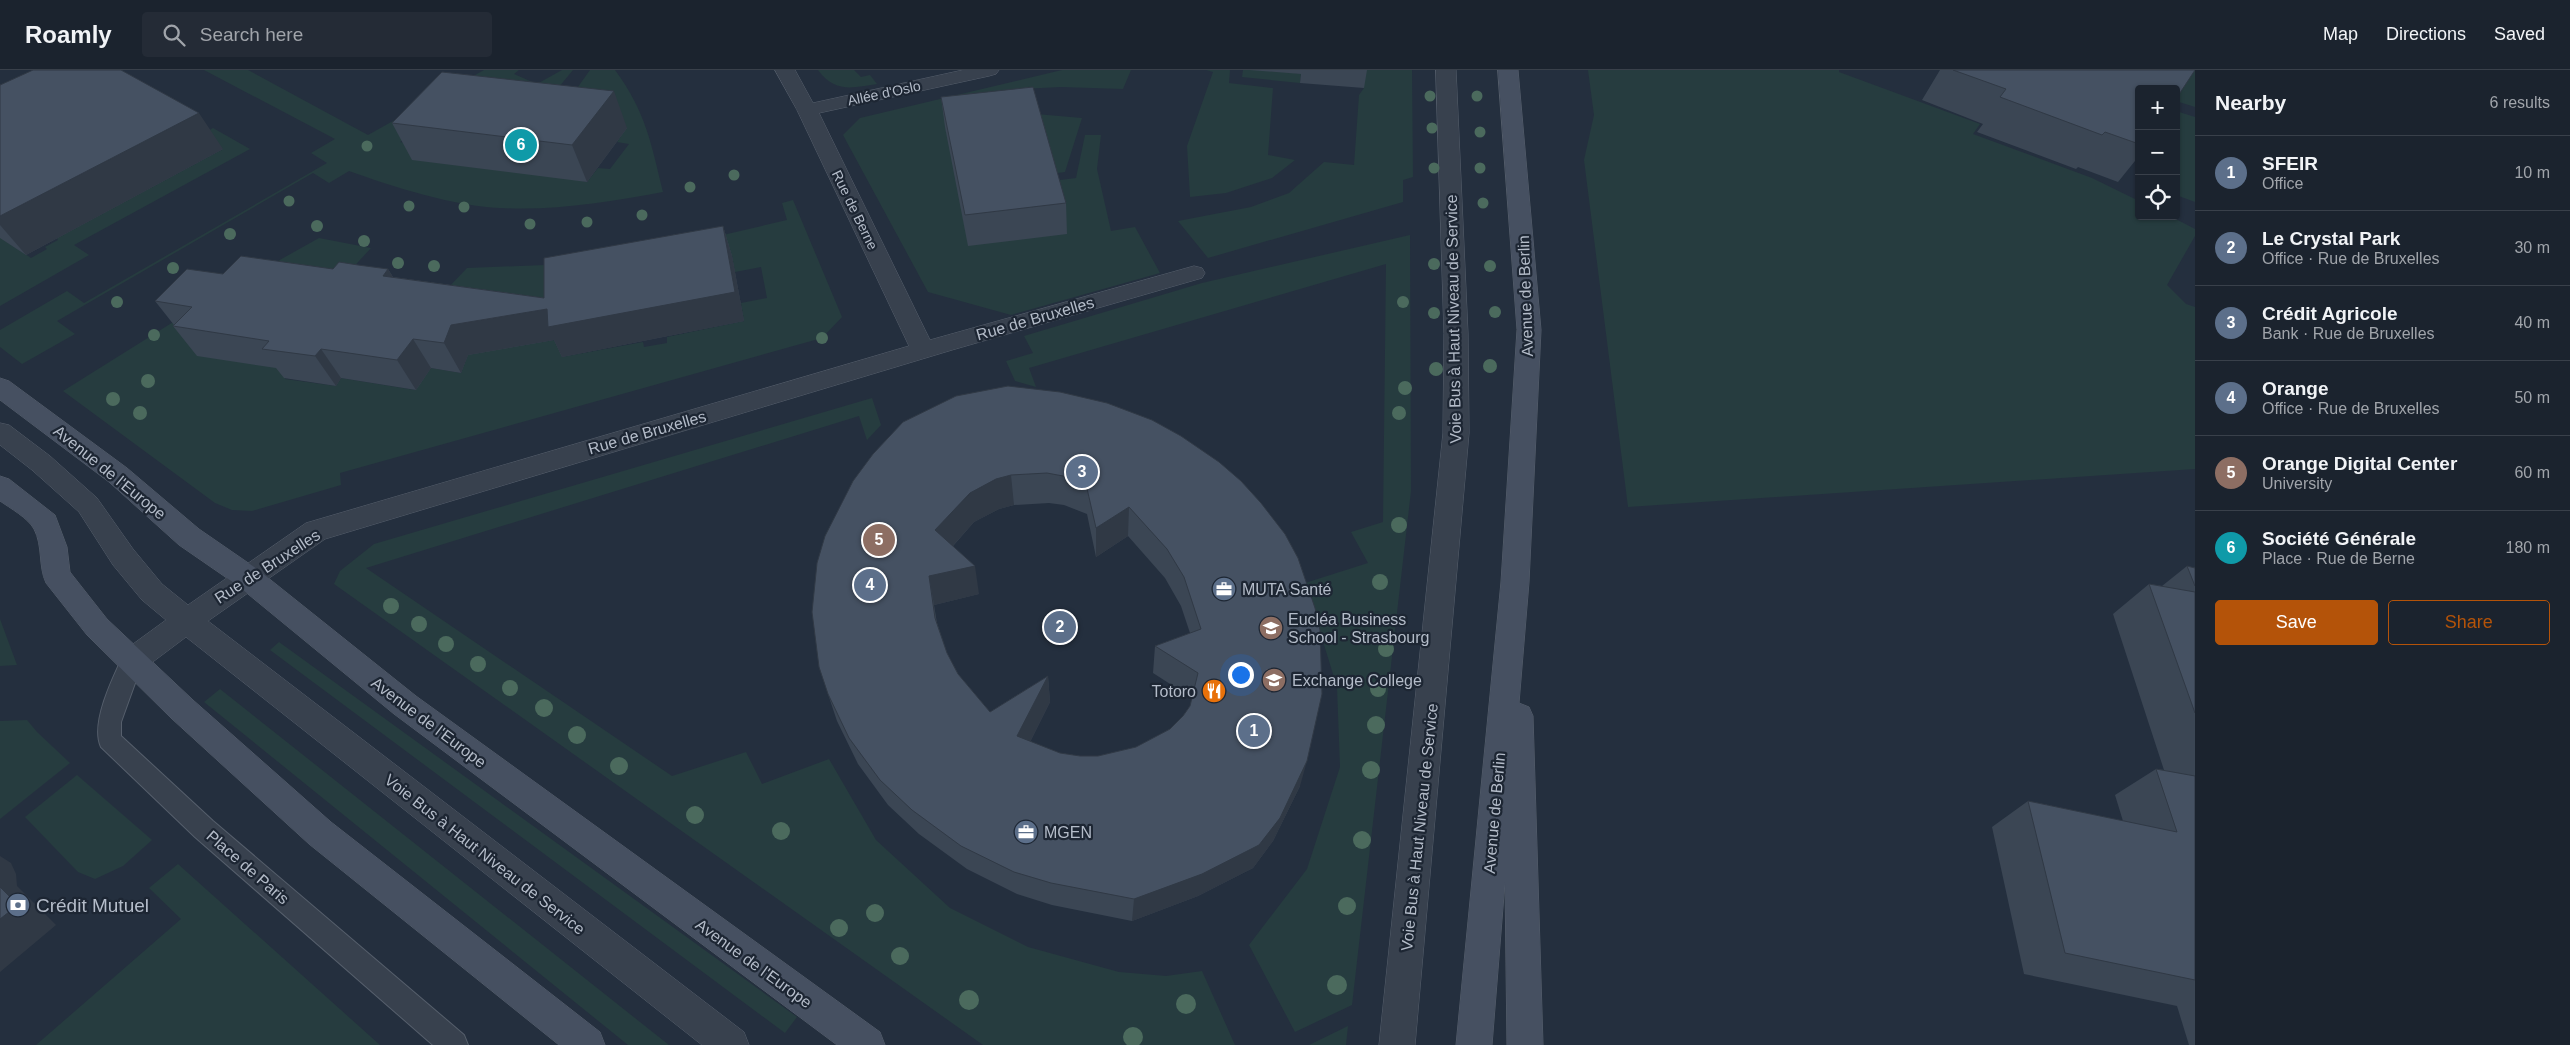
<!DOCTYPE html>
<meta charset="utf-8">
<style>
:root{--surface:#1b232e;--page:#242b36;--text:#f1f3f6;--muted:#a0a4aa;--line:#39404a;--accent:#b45309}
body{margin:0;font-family:Arial,sans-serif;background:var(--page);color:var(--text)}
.controls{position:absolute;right:15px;top:15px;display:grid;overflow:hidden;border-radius:5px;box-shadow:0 1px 4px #0004}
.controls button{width:45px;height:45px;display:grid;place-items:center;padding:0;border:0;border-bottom:1px solid var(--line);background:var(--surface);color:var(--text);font:25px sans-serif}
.you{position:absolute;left:1240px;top:604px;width:18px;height:18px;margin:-12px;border:4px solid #fff;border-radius:50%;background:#1a73e8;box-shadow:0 0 0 8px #1a73e833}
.badge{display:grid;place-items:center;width:32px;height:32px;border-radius:50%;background:var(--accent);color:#fff;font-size:16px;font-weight:700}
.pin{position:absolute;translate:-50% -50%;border:2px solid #fff;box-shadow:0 1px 5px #0006}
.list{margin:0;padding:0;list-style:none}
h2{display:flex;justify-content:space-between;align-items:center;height:65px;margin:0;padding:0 20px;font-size:21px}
h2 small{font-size:16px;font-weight:400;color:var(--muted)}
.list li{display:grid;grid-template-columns:32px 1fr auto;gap:15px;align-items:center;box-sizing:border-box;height:75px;padding:0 20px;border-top:1px solid var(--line)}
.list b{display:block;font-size:19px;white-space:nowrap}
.list p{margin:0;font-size:16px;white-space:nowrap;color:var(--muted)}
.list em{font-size:16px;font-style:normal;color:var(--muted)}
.actions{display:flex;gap:10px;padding:15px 20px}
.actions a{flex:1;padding:11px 0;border:1px solid var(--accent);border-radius:5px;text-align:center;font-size:18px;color:var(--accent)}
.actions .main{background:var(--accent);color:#fff}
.icon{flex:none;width:28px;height:28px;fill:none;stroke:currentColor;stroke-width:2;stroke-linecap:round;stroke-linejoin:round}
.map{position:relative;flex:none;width:2195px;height:975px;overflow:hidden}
header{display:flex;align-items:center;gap:30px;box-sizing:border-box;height:70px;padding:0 25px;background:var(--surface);border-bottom:1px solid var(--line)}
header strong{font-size:24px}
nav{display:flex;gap:28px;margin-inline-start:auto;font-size:18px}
.search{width:350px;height:45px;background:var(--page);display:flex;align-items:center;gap:12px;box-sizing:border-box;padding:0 18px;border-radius:5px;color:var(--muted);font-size:19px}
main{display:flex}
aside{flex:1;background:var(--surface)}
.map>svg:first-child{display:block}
.green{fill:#263c3f;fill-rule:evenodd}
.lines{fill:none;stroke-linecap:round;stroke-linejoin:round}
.lane-casing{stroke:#565f6c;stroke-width:2}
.street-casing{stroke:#565f6c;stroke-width:1}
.secondary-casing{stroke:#565f6c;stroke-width:1}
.lane{fill:#38414e;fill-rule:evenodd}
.street{fill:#38414e;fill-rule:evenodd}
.secondary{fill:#465061;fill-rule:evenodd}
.tree{fill:#4b6a5d}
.wall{fill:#3b4654;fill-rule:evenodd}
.shaded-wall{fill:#303945}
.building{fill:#455162;stroke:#303945;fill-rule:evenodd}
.labels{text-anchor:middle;stroke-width:4.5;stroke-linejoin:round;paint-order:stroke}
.far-street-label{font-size:14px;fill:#b4bcc9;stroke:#1d2633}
.street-label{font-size:16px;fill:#b4bcc9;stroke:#1d2633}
.poi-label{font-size:16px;fill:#b4bcc9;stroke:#1d2633;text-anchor:start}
.near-poi-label{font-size:19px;fill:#b4bcc9;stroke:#1d2633;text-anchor:start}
</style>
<header>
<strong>Roamly</strong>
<div class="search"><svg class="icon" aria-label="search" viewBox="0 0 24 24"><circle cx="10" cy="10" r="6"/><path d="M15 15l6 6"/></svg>Search here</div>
<nav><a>Map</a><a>Directions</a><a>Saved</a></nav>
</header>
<main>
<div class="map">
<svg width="2195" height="975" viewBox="0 0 2195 975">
<rect width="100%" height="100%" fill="#242f3e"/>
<g class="green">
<path d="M204,0H248L368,65L484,0H519L514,4L537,14L562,0H573L534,47L439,50L400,72L587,112L598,98L610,99L629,74L617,72L626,58L555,49L590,0H615C646,42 651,73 663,122C609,132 555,141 500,138C454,136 393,117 349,101L329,113L313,103L57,251L75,264L22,294L0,277V260L67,221L84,233L327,93L311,83L335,69Z"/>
<path d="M818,0H854L861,7L870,5L877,14C852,18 835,23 818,0Z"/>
<polygon points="1062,0 1131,0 1123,19 1061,17 1004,20 1012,42 1082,48 1065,102 1050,104 1052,111 1076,108 1085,65 1101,65 1097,99 1111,161 1135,157 1160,203 1011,245 928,222 843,65 860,48"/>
<polygon points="1206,0 1230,0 1229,13 1273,18 1268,85 1295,90 1272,108 1226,123 1190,127 1187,76 1213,2"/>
<polygon points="1243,0 1273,0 1301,4 1300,13 1242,7"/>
<polygon points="1364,0 1412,0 1413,107 1403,110 1403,132 1208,188 1178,151 1251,137 1289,123 1324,92 1354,95 1359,25 1364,18"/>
<polygon points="1588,0 1839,0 1839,2 1980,54 1973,64 2092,108 2139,131 2139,146 2170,146 2195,159 2195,166 2167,215 2186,234 2195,237 2195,399 1628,437 1584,90 1594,45"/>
<polygon points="2105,0 2195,0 2195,37 2176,31 2176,19"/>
<polygon points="2176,41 2195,47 2195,132 2176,125"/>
<polygon points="213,58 250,79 74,175 89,185 0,236 0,167 31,188 47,179 45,177 58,170 57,168 223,79 201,65"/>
<path d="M793,130L842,247L822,268L340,403L341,415L252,441L232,440L215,433L63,321L210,229L319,168L371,178L337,215L285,309L336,316L341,308L415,320L431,298L461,303L474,268L428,239L467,198L545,195L723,165L787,150L782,133ZM732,186L735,202L761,197L767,228L741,233L744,251L667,267V273L644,277L643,272L562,287V269L533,273Z"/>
<polygon points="1410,165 1411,421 1352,935 1295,962 1249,875 1307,799 1340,697 1337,617 1305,513 1368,493 1351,462 1383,452 1386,194 1029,298 1036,317 1015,311 1006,291 1033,283 1024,266 1202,213"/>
<polygon points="872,328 881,355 867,370 859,346 366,498 672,706 746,682 762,714 829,689 876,770 950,838 1028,877 1119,902 1166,906 1202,901 1235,975 983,975 334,514 340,501 374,474"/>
<polygon points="0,549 17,595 0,596"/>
<polygon points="279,572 797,947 785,963 270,580"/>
<polygon points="220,619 669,975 628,975 204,632"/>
<polygon points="27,650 37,662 70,693 0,749 0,651"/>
<polygon points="77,705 152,770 123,796 95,809 78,802 25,747"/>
<polygon points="178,794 380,975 36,975 181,849 149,818"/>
<polygon points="1348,956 1346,975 1309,975"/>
</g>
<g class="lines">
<g class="lane-casing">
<path id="lane" d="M132,581L140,584L143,591L121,652V666L213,751L464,965L468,975H433L195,767L101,677C90,654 113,607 124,584Z"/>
</g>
<g class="street-casing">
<g id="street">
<polygon points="775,0 795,0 813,33 963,0 999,0 996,4 989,6 819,43 930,270 1194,196 1202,198 1205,203 1202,208 952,280 325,469 208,551 744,962 749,975 702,975 186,567 142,600 132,603 122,600 117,591 122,582 166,550 142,530 113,495 79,442 32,400 0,375 0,353 9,355 50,386 97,428 133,479 162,514 188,535 306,453 909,276 797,40"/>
<polygon points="1436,0 1456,0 1468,264 1469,363 1415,975 1379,975 1443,363 1444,264"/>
</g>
</g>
<g class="secondary-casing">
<g id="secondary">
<polygon points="1498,0 1518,0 1541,260 1529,512 1519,633 1529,637 1533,646 1543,975 1507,975 1505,812 1492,975 1456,975 1501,512 1517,260"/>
<polygon points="0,308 9,311 127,398 199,459 257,499 416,626 880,962 885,975 837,975 394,644 237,515 179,475 109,412 0,330"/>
<path d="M0,406L9,409L55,445L67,477L70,502L107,549L193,630L331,752L600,962L605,975H559L309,774L171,648L87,565L46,513C38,496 43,476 34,459C28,448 10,438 0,431Z"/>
</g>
</g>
<use href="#lane" class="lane"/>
<use href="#street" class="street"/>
<use href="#secondary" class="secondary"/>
</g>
<g class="tree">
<circle cx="1430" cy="26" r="5.5"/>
<circle cx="1477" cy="26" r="5.5"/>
<circle cx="1432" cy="58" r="5.5"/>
<circle cx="1480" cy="62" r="5.5"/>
<circle cx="367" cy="76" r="5.5"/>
<circle cx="1434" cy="98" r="5.5"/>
<circle cx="1480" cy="98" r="5.5"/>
<circle cx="734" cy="105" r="5.5"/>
<circle cx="690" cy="117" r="5.5"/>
<circle cx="289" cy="131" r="5.5"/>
<circle cx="1483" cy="133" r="5.5"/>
<circle cx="409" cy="136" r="5.5"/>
<circle cx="464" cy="137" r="5.5"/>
<circle cx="642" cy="145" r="5.5"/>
<circle cx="587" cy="152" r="5.5"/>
<circle cx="530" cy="154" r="5.5"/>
<circle cx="317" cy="156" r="6"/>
<circle cx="230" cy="164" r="6"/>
<circle cx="364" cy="171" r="6"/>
<circle cx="398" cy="193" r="6"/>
<circle cx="1434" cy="194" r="6"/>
<circle cx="434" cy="196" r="6"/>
<circle cx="1490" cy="196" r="6"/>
<circle cx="173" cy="198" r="6"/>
<circle cx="117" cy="232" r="6"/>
<circle cx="1403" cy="232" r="6"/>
<circle cx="1495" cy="242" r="6"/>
<circle cx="1434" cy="243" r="6"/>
<circle cx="154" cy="265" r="6"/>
<circle cx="822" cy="268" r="6"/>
<circle cx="1490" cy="296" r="7"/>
<circle cx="1436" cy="299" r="7"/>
<circle cx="148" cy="311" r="7"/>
<circle cx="1405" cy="318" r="7"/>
<circle cx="113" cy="329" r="7"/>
<circle cx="140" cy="343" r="7"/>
<circle cx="1399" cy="343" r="7"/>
<circle cx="1399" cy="455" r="8"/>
<circle cx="1380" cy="512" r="8"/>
<circle cx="391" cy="536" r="8"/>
<circle cx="419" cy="554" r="8"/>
<circle cx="446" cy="574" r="8"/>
<circle cx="1386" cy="579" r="8"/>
<circle cx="478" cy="594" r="8"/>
<circle cx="510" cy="618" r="8"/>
<circle cx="1378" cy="619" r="8"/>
<circle cx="544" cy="638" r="9"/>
<circle cx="1376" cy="655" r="9"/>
<circle cx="577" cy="665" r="9"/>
<circle cx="619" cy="696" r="9"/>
<circle cx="1371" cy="700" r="9"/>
<circle cx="695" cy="745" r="9"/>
<circle cx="781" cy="761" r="9"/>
<circle cx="1362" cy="770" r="9"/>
<circle cx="1347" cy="836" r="9"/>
<circle cx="875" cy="843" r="9"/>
<circle cx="839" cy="858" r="9"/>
<circle cx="900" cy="886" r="9"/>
<circle cx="1337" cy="915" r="10"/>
<circle cx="969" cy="930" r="10"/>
<circle cx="1186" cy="934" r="10"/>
<circle cx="1133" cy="967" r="10"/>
</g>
<g class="wall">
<polygon points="1249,0 1367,0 1364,18 1300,13 1301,4"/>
<polygon points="1940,0 2195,0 2139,19 2139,86 2118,112 2078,97 2076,99 1977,62 1983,54 1922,30"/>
<polygon points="0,15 223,79 26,185 0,168"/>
<polygon points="941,27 1066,133 1067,164 968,176 945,57"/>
<polygon points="392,53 627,58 587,112 412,90"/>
<polygon points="723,156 732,186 744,251 562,287 554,270 468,285 461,303 431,298 416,320 341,308 336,316 284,308 276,298 197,286 173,256 174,255 155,231 223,204 388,199 393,207 544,228"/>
<path d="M1107,333L1300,716L1273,771L1253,798L1198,826L1132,851L1052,835L1017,824L967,799L919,764L888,735L858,694L837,651L828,624L812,542ZM1049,433L1064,435L1087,444L1096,487L1128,466L1165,508L1181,536L1190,563L1155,576L1153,603L1192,628L1190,636L1183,646L1170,659L1136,677L1098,686H1080L1060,683L1030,672L1050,632L1048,606L990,642L958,604L947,583L937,553L934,535L979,524L953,476L974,452L999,439L1014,435Z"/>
<polygon points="2187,496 2195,498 2195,975 2189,975 2177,936 2024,904 1992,757 2028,731 2123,751 2115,725 2156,699 2164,700 2113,544 2149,514 2162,516"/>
</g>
<g class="shaded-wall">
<polygon points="614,21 627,58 587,112 572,75"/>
<polygon points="199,43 223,79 26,185 0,155 0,146"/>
<polygon points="723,156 732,186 744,251 562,287 554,270 468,285 461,303 444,273 451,255 547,239"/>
<polygon points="388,199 406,229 383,206"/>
<polygon points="413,269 431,298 416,320 397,290"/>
<polygon points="321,279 341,308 336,316 315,286"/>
<polygon points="1011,405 1014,435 999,439 974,452 941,489 935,460 970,423 996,409"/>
<polygon points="1129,437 1128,466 1096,487 1096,458"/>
<polygon points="975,496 979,524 934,535 941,575 929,506"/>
<polygon points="1048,606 1050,632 1020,692 1017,666"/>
<polygon points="1307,691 1300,716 1273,771 1253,798 1198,826 1132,851 1134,829"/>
<polygon points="0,786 11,793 16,804 17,816 56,855 0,902"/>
</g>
<g class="building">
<polygon points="33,0 121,0 199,43 0,146 0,15"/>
<polygon points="1953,0 2195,0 2176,29 2176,19 2139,19 2139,74 2105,62 2102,65 2000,27 2006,19"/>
<polygon points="442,2 614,21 572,75 392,53"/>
<polygon points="1033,17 1066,133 965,145 941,27"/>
<polygon points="723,156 735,222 548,257 547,239 451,255 444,273 413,269 397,290 321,279 315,286 262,279 269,271 173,256 192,237 155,231 187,199 223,204 241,186 333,199 339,192 358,195 388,199 383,206 544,228 544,188"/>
<path d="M1008,316L1060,322L1107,333L1152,350L1181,366L1219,392L1241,411L1261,433L1285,464L1298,488L1315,538L1320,560L1322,624L1307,691L1280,748L1259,775L1202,804L1134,829L1051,813L1014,802L961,776L912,740L880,710L849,668L828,624L819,597L812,542L817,493L825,466L853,411L873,384L903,352L956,326ZM1047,403L1063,406L1086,414L1096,458L1129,437L1167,479L1184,507L1201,559L1155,576L1198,603L1190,636L1183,646L1170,659L1136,677L1098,686H1080L1060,683L1017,666L1048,606L990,642L958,604L947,583L935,548L929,506L975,496L935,460L970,423L996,409L1011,405Z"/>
<polygon points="2187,496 2195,498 2195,516"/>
<polygon points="2149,514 2195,522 2195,643"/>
<polygon points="2156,699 2195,706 2195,910 2065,883 2028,731 2177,762"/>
<polygon points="0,817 18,835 0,849"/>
</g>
<defs>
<g id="office-disc" transform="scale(1.25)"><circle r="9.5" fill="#5c6f8a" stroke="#1d2633"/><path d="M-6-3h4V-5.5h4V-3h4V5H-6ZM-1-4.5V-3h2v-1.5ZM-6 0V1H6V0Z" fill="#fff"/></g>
<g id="university-disc" transform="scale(1.25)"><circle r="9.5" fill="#8d6e63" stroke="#1d2633"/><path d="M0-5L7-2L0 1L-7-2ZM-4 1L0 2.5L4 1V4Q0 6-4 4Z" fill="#fff"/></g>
<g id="restaurant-disc" transform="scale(1.25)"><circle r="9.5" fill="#e8710a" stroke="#1d2633"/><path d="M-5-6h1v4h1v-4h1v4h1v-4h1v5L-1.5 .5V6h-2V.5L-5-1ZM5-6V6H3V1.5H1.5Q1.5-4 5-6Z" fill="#fff"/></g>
<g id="bank-disc" transform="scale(1.25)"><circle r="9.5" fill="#5c6f8a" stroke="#1d2633"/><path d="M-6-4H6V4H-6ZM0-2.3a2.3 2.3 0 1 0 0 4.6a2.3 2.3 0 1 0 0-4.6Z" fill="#fff"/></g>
</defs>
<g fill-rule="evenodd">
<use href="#office-disc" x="1224" y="519"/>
<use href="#university-disc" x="1271" y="558"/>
<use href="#university-disc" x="1274" y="610"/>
<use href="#restaurant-disc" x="1214" y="621"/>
<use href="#office-disc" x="1026" y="762"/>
<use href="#bank-disc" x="18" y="835"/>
</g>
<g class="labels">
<g class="far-street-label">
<text transform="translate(884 23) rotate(-12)" y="5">Allée d'Oslo</text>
<text transform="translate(855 140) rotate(64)" y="5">Rue de Berne</text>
</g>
<g class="street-label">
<text transform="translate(1525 226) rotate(-92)" y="6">Avenue de Berlin</text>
<text transform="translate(1035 248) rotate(-16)" y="6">Rue de Bruxelles</text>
<text transform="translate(1453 249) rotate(-91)" y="6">Voie Bus à Haut Niveau de Service</text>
<text transform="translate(647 362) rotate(-16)" y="6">Rue de Bruxelles</text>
<text transform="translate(110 402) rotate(39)" y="6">Avenue de l'Europe</text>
<text transform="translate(267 496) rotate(-33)" y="6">Rue de Bruxelles</text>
<text transform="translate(429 652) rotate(37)" y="6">Avenue de l'Europe</text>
<text transform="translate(1494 743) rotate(-85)" y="6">Avenue de Berlin</text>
<text transform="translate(1419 757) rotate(-84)" y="6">Voie Bus à Haut Niveau de Service</text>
<text transform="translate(485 784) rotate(38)" y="6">Voie Bus à Haut Niveau de Service</text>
<text transform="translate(248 797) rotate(41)" y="6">Place de Paris</text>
<text transform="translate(754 893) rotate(36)" y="6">Avenue de l'Europe</text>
</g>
<g class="poi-label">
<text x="1242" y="525">MUTA Santé</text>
<text x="1288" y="555">Eucléa Business<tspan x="1288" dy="18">School - Strasbourg</tspan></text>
<text x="1292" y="616">Exchange College</text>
<text x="1196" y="627" text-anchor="end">Totoro</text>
<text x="1044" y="768">MGEN</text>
</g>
<g class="near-poi-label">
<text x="36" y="842">Crédit Mutuel</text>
</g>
</g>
</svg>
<div class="controls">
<button>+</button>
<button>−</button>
<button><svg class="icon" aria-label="locate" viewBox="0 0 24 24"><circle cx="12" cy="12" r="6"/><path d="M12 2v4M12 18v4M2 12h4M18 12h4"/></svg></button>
</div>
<div class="you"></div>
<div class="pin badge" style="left:1254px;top:661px;background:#5c6f8a">1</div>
<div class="pin badge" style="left:1060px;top:557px;background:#5c6f8a">2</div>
<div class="pin badge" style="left:1082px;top:402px;background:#5c6f8a">3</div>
<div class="pin badge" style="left:870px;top:515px;background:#5c6f8a">4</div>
<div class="pin badge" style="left:879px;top:470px;background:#8d6e63">5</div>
<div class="pin badge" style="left:521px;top:75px;background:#0f9aa8">6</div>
</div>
<aside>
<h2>Nearby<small>6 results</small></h2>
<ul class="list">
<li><span class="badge" style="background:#5c6f8a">1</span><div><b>SFEIR</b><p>Office</p></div><em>10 m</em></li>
<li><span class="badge" style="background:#5c6f8a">2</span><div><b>Le Crystal Park</b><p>Office · Rue de Bruxelles</p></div><em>30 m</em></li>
<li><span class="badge" style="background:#5c6f8a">3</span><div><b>Crédit Agricole</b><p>Bank · Rue de Bruxelles</p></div><em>40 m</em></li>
<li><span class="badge" style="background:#5c6f8a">4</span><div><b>Orange</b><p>Office · Rue de Bruxelles</p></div><em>50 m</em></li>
<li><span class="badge" style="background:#8d6e63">5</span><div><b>Orange Digital Center</b><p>University</p></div><em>60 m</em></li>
<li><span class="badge" style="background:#0f9aa8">6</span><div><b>Société Générale</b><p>Place · Rue de Berne</p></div><em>180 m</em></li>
</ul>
<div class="actions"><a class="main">Save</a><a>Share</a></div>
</aside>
</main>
